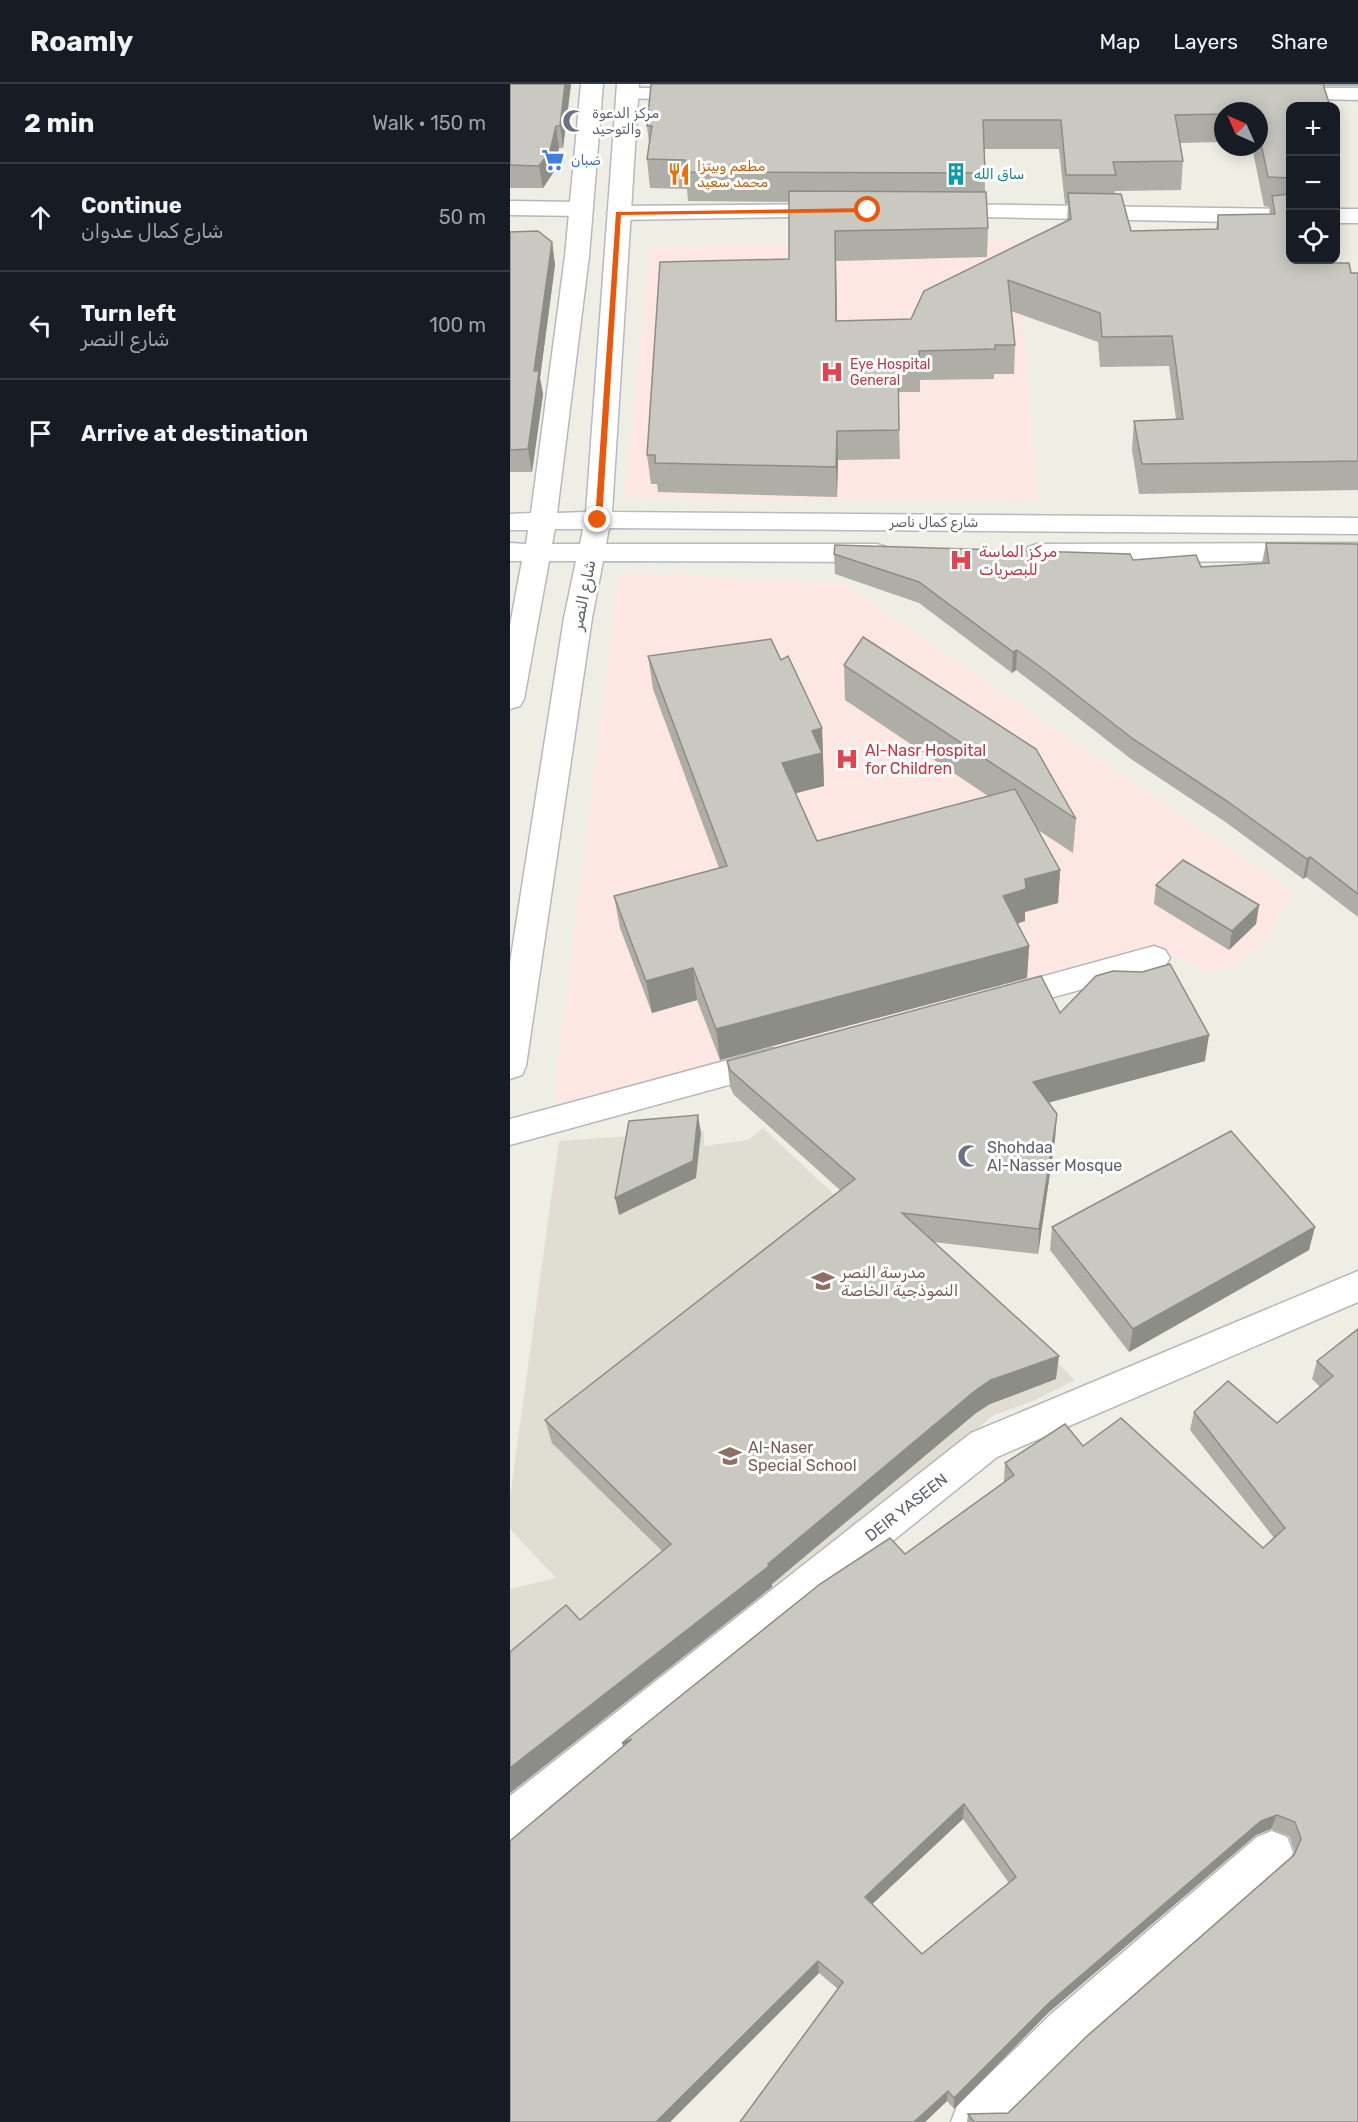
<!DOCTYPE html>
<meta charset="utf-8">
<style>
:root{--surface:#171b24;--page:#20242c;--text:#f1f3f6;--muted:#9ea1a6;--line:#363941}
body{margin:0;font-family:Rubik,"Noto Sans Arabic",sans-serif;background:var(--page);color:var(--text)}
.controls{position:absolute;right:18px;top:18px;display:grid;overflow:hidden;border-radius:12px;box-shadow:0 3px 15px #0003}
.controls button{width:54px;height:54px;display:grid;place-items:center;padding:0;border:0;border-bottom:2px solid var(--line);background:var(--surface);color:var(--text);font:30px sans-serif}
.compass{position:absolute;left:704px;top:18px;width:54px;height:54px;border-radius:50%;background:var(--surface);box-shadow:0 3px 15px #0003;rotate:315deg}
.stop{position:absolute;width:18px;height:18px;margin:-14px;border:4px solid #ea580c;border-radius:50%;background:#fff}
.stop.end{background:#ea580c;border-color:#fff;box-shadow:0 2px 6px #0008}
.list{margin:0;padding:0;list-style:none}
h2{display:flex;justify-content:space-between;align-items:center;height:78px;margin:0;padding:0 24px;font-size:26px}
h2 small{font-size:20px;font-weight:400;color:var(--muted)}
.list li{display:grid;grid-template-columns:39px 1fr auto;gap:18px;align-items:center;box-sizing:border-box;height:108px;padding:0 24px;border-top:2px solid var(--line)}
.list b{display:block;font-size:22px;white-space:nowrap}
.list p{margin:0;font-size:20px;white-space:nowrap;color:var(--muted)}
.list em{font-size:20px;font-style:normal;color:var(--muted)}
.icon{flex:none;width:33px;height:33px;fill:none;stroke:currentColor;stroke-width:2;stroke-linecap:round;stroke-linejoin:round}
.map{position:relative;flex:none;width:848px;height:2038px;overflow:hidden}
header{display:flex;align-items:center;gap:36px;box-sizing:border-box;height:84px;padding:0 30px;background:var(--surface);border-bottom:2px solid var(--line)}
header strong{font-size:28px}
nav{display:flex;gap:33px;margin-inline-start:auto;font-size:21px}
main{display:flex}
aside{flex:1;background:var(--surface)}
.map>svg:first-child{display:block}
.education{fill:#e0ded3}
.medical{fill:#fce7e2}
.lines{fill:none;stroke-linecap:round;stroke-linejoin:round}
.minor-casing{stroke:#b5b7bc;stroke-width:3}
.secondary-casing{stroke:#b6b9bf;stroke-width:3}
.minor{fill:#fff;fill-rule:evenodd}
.secondary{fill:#fff;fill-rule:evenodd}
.wall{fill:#aeada6;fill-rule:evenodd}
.shaded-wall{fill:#8d8d87}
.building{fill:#cac9c1;stroke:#8d8d87;stroke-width:1.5;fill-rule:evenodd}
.route{fill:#ea580c}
.labels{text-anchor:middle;stroke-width:6;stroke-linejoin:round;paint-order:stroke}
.far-worship-label{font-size:14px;fill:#5b616d;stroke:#fff;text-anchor:start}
.far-shop-label{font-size:14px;fill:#366cbe;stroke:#fff;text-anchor:start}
.far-food-label{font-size:14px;fill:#c56008;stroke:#fff;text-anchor:start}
.far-culture-label{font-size:14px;fill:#0d838f;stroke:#fff;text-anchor:start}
.far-health-label{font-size:14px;fill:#be3a42;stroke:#fff;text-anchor:start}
.far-street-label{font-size:14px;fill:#5d6066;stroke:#fff}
.health-label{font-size:16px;fill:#be3a42;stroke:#fff;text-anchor:start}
.street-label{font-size:16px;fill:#5d6066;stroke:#fff}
.worship-label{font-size:16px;fill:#5b616d;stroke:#fff;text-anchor:start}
.education-label{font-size:16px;fill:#785e54;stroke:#fff;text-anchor:start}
</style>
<header>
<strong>Roamly</strong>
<nav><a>Map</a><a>Layers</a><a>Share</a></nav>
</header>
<main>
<aside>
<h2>2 min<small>Walk · 150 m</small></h2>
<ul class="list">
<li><svg class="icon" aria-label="ahead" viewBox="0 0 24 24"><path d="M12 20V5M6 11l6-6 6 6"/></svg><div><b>Continue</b><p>شارع كمال عدوان</p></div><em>50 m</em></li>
<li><svg class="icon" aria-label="left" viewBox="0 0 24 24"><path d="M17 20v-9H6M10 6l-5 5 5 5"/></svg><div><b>Turn left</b><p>شارع النصر</p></div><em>100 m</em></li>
<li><svg class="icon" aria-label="arrive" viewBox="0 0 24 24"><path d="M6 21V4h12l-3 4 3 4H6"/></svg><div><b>Arrive at destination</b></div></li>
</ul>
</aside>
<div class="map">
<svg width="848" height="2038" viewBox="0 0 848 2038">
<rect width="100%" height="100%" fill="#efeee5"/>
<polygon class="education" points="253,1044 375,1158 522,1254 565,1296 523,1317 484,1331 170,1588 0,1717 0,1505 46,1494 0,1445 0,1413 49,1057 194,1047 194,1062 238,1056"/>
<g class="medical">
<polygon points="506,156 528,417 115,413 140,163"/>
<polygon points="109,489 334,500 783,808 758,853 726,882 695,888 655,867 43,1026"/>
</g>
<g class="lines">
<g class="minor-casing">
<g id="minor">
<polygon points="118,4 183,4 190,6 194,10 190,14 183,16 111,14 107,10 111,6"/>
<polygon points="772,4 848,4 848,16 765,14 761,10 765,6"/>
<polygon points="0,117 72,118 80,120 83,125 80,130 72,132 0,131"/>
<polygon points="325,120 333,122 336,127 333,132 108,136 100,134 97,129 100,124 108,122"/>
<polygon points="431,120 780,125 780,139 423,132 420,127 423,122"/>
<rect x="826" y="125" width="22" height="14"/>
<polygon points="644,862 655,866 660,874 655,882 494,927 483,924 478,915 483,906"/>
<polygon points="262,964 273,968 278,977 273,986 0,1061 0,1035"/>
<polygon points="848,1187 848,1218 487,1373 15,1753 0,1759 0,1712 461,1349"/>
<polygon points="762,1747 777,1753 783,1768 777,1783 572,1963 495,2038 441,2038 447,2022 540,1931 747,1753"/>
</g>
</g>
<g class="secondary-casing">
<g id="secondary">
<path d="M71,0H93L79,172L47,429L76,428L107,0H129L102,428L848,434V450L99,444L96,460H367L376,463L380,469L376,475L367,478L93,477L82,534L16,982L12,991L0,995V879L54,534L66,477H39L14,615L10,622L0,625V541L12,477H0V459L16,460L18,446H0V430L21,429L55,172ZM45,445H73L70,460H42Z"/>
<polygon points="848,459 848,477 527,478 518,475 514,469 518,463 527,460"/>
</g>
</g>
<use href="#minor" class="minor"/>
<use href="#secondary" class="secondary"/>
</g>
<g class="wall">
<polygon points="0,0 61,0 53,64 49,64 43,89 33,104 0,104"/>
<path d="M141,0H848V2H813L780,22V176L809,179L841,189H848V406L629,410L622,366L624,337L666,335L659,282L590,283L588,258L501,227L505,261L504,290H484V295L410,296V308H388L390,375L328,376L327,413L148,408L147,400H141L137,371L279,175V118L178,117L177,105L140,104L137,75L139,59L137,42ZM713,27H749V63H742L754,122L760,123L759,130L708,131L706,145L621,147L605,110V107L671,106L673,77L670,59L713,58ZM474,65H549L555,120H558L557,137L401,235L327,237L326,177L477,173L478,144L475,108Z"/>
<polygon points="0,148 42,158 45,181 30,294 33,310 22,388 0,388"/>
<polygon points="756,459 848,460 848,833 796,793 793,795 714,737 621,675 535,608 506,586 502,589 409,519 325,490 324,470 623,476 691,483 752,479"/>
<polygon points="138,572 312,644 314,702 286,709 307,757 478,712 335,616 334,581 566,735 563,769 528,746 550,786 548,819 515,828 515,837 507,840 519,862 517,894 210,976 187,916 142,929 110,844 104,812 209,784 143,605"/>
<polygon points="646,801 749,821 746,840 719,866 644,820"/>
<polygon points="550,929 695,977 538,1019 547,1030 545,1055 528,1170 423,1158 546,1295 480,1320 466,1329 262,1500 262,1503 0,1709 0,1568 70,1536 152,1467 42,1359 35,1336 330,1106 224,1011 220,1003 217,977"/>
<polygon points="542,1143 799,1166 619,1268 540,1166"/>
<path d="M848,1245V2038L498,2029L784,1771L785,1769L779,1752L761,1745L746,1751L538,1929L444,2025L437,2017L415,2038H230L328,1905L309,1889L160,2038H0L395,1470L494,1398V1397L495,1379L573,1362L753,1464L764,1454L680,1346L684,1328L767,1339L810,1303L802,1295L807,1277ZM453,1735L499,1799L412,1870L362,1820Z"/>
<polygon points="458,2030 464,2038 457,2038"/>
</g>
<g class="shaded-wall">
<polygon points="55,0 61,0 53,64 50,42"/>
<polygon points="46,42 49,64 43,89 33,104 29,82"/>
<polygon points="325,147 326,177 327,266 326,237"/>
<polygon points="42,158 45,181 30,294 33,310 22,388 18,365 24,287"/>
<polygon points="327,347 328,376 327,413 326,383"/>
<polygon points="507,566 506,586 502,589 503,568"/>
<polygon points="312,644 314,702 275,712 272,679 302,647"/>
<polygon points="800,773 796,793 793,795 797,775"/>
<polygon points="550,786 548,819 515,828 515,837 492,844 493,812 515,795"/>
<polygon points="749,821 746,840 719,866 722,847"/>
<polygon points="519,862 517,894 210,976 206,945"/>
<polygon points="183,884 187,916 142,929 136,897"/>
<polygon points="699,951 695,977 521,1023 523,998"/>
<polygon points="547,1030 545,1055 528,1170 529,1145"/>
<polygon points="188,1031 191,1049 186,1094 109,1131 105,1114"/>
<polygon points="805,1143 799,1166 619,1268 623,1245"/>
<polygon points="549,1272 546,1295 480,1320 466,1329 262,1500 262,1503 0,1709 0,1684 258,1480 466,1306 481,1296"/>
<polygon points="122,1655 117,1674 112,1659"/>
<polygon points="454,1720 453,1735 356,1826 355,1813"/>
<polygon points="767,1731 761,1745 746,1751 538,1929 444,2025 444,2014 540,1918 751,1737"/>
<polygon points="308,1877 309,1889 160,2038 146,2038"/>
<polygon points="438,2007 437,2017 415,2038 404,2038"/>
</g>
<g class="building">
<polygon points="0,0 55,0 50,42 46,42 40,67 29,82 0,81"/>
<polygon points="141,0 813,0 820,22 780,22 780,94 758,93 749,50 749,27 713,27 713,30 665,31 673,77 603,78 606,91 556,91 551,36 473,36 475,89 175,88 175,76 137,75 142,42 137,42"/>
<polygon points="279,107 476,108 478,144 325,147 326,237 401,235 414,207 561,135 558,109 611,110 621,147 708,145 708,131 765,130 762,112 780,110 780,176 808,176 809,179 839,179 841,189 848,189 848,377 632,380 624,337 673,335 662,252 592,253 590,229 498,196 505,261 485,261 485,265 409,267 410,279 388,279 389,346 327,347 326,383 145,379 145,371 137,371 150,178 279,175"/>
<polygon points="28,147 42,158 24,287 29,287 18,365 0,366 0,148"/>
<polygon points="756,459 848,460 848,810 800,773 797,775 717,717 623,655 536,587 507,566 503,568 409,498 324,470 325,461 620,470 623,476 686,471 691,483 759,479"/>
<polygon points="353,553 526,665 566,735 334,581"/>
<polygon points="261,555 271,576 278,572 312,644 302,647 312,669 272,679 307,757 505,705 550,786 515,795 516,805 493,812 519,862 206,945 183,884 136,897 104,812 217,782 138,572"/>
<polygon points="673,776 749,821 722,847 646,801"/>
<polygon points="660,880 699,951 523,998 547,1030 529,1145 392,1129 549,1272 481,1296 466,1306 258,1480 259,1482 0,1684 0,1568 56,1521 70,1536 161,1460 35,1336 345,1095 220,986 217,977 531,892 550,929 586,892 603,887 632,888"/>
<polygon points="188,1031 183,1077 105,1114 119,1037"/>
<polygon points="721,1047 805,1143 623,1245 542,1143"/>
<path d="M848,1245V2038H464L458,2030L498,2029L576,1953L784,1771L791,1755L785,1738L767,1731L751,1737L540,1918L444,2014L438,2007L404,2038H230L333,1898L308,1877L146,2038H0V1757L122,1655L112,1659L310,1500L380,1454L395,1470L504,1391L495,1379L555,1340L573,1362L611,1334L753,1464L775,1444L684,1328L718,1297L767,1339L823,1292L807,1277ZM454,1720L506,1793L412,1870L355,1813Z"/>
</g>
<polygon class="route" points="358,124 361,128 111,131 92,436 85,437 106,128"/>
<defs>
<g id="mosque-bare" transform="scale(1.8)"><path d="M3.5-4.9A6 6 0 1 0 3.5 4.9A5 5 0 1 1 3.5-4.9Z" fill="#6b7280" stroke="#fff" stroke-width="2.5" paint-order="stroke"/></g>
<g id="supermarket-bare" transform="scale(1.8)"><path d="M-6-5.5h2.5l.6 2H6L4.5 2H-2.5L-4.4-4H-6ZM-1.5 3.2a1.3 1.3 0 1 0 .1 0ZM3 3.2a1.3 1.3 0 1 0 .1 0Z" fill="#3f7fe0" stroke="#fff" stroke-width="2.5" paint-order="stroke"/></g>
<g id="restaurant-bare" transform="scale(1.8)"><path d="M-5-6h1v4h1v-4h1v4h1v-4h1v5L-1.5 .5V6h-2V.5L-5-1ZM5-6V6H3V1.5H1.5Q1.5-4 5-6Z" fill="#e8710a" stroke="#fff" stroke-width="2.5" paint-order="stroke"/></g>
<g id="building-bare" transform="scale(1.8)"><path d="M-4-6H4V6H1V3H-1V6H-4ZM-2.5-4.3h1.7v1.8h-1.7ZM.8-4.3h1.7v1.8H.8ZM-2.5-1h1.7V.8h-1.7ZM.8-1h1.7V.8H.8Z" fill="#0f9aa8" stroke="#fff" stroke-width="2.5" paint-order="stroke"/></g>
<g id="hospital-bare" transform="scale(1.8)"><path d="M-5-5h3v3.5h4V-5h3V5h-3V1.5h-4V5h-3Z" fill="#e0444e" stroke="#fff" stroke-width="2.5" paint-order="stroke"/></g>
<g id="school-bare" transform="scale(1.8)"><path d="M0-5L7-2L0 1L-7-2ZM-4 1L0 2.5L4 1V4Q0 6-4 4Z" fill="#8d6e63" stroke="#fff" stroke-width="2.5" paint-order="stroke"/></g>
</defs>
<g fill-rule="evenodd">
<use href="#mosque-bare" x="64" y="37"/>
<use href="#supermarket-bare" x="43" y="76"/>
<use href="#restaurant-bare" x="169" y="90"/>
<use href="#building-bare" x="446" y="90"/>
<use href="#hospital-bare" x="322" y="288"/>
<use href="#hospital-bare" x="451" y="476"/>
<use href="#hospital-bare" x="337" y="675"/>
<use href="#mosque-bare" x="459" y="1072"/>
<use href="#school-bare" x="313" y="1197"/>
<use href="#school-bare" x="220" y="1372"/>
</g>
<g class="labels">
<g class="far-worship-label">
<text x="82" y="34">مركز الدعوة<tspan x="82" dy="16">والتوحيد</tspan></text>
</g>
<g class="far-shop-label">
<text x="61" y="81">ضبان</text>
</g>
<g class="far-food-label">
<text x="187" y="87">مطعم وبيتزا<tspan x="187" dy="16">محمد سعيد</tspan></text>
</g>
<g class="far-culture-label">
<text x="464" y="95">ساق الله</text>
</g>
<g class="far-health-label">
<text x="340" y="285">Eye Hospital<tspan x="340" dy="16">General</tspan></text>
</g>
<g class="far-street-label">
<text x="424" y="443">شارع كمال ناصر</text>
</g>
<g class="health-label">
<text x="469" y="473">مركز الماسة<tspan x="469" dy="18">للبصريات</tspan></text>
<text x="355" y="672">Al-Nasr Hospital<tspan x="355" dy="18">for Children</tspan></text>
</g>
<g class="street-label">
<text transform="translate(73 511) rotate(-79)" y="6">شارع النصر</text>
<text transform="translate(396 1423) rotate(-38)" y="6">DEIR YASEEN</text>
</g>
<g class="worship-label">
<text x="477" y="1069">Shohdaa<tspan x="477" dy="18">Al-Nasser Mosque</tspan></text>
</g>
<g class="education-label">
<text x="331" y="1194">مدرسة النصر<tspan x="331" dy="18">النموذجية الخاصة</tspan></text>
<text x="238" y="1369">Al-Naser<tspan x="238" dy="18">Special School</tspan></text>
</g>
</g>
</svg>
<div class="controls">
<button>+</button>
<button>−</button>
<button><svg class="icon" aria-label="locate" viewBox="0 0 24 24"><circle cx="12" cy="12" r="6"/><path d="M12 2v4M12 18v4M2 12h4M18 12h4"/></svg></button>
</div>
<svg class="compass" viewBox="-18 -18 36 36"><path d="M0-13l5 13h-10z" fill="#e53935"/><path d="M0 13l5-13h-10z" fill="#9ea1a6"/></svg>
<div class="stop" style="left:358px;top:126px"></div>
<div class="stop end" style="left:88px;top:436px"></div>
</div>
</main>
